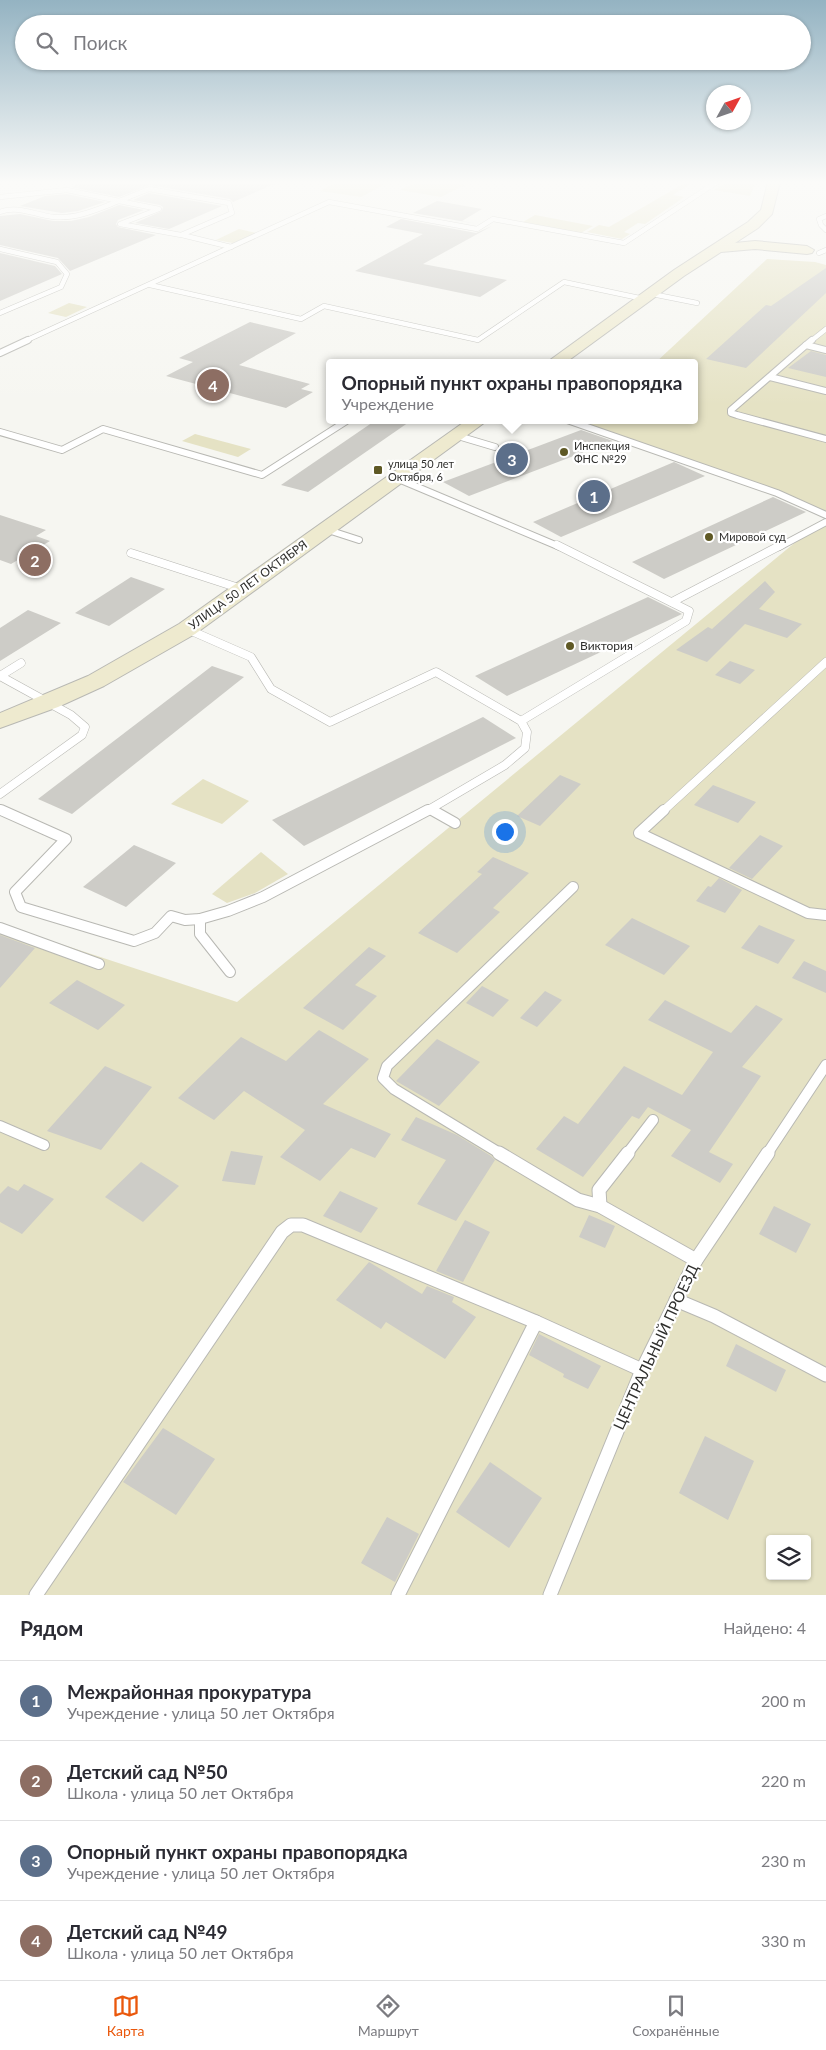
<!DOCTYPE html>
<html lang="ru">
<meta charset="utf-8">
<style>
:root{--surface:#fff;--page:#f2f2f3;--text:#2b2b33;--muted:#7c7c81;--line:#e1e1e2;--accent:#ea580c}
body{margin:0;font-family:Lato,sans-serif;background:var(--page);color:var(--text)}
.controls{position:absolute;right:15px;bottom:15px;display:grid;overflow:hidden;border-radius:5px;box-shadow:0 1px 4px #0004}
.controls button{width:45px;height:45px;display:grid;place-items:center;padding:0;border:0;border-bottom:1px solid var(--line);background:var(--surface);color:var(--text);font:25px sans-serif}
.compass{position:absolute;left:706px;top:85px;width:45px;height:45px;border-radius:50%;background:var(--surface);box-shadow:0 1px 4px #0004;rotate:50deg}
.you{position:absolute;left:504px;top:831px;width:18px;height:18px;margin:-12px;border:4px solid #fff;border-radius:50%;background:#1a73e8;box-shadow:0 0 0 8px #1a73e833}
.badge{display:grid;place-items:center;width:32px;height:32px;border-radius:50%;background:var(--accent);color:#fff;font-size:16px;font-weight:700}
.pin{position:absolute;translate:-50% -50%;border:2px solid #fff;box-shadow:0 1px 5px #0006}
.popup{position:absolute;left:326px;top:359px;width:372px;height:65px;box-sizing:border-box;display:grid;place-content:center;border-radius:5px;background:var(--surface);filter:drop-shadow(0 1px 4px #0005);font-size:16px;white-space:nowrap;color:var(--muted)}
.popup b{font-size:19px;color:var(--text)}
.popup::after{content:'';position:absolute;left:50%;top:100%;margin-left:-10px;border:10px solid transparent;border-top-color:var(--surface)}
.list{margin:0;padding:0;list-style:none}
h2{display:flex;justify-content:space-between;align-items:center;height:65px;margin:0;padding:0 20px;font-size:21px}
h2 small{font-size:16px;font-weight:400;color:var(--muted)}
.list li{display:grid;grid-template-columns:32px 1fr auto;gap:15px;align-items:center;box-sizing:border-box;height:80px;padding:0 20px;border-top:1px solid var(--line)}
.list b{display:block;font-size:19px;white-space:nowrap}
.list p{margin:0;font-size:16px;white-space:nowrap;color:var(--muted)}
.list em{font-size:16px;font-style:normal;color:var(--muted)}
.icon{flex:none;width:28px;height:28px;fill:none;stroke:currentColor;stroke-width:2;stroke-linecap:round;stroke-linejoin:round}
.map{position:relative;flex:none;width:826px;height:1595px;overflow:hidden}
.search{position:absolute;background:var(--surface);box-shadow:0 1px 4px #0004;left:15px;right:15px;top:15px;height:55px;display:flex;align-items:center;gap:12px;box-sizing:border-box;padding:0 18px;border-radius:28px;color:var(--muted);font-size:19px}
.sheet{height:385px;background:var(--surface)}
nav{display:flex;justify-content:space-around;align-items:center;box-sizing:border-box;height:70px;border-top:1px solid var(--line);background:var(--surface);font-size:14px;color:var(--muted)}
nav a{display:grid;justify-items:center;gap:2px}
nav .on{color:var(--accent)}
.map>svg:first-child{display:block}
.green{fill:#e5e2c4;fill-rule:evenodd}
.building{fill:#cdccc7}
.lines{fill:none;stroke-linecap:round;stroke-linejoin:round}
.lane-far4-casing{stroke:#b8b8b3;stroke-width:5.5}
.lane-far3-casing{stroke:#b8b8b3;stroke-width:8}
.lane-far2-casing{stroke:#b8b8b3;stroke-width:9}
.lane-far1-casing{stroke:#b8b8b3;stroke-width:12}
.lane-casing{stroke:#b8b8b3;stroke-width:15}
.secondary-casing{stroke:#b8b8b3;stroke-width:2}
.lane-far4{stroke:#fff;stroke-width:4.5}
.lane-far3{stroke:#fff;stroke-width:6}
.lane-far2{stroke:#fff;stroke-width:8}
.lane-far1{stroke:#fff;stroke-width:10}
.lane{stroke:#fff;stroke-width:13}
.secondary{fill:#eeeacf;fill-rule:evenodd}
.poi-dot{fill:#5f5925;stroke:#fff;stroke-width:2}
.labels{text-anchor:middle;stroke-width:4.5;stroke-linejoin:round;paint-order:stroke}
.far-poi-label{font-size:11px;fill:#2f2f2d;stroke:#fff;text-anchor:start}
.street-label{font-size:12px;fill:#2f2f2d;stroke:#fff}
.poi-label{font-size:12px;fill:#2f2f2d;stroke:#fff;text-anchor:start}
.near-street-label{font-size:15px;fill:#2f2f2d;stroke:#fff}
</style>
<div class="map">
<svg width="826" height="1595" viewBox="0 0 826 1595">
<rect width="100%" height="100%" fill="#f6f6f1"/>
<g class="green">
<polygon points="337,182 389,182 361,197 320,191"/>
<polygon points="417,182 447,182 465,185 441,197 400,190"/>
<polygon points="672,182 693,182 673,195 684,197 683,198 645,224 638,223 624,232 630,234 622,239 587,232 599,225 609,227 683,184"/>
<polygon points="727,182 756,182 750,196 714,190"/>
<polygon points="535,215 593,226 581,233 523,222"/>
<polygon points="239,229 256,233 233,243 216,240"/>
<polygon points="767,259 815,262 826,265 826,513 586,427 593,420 694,420 694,363 655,363"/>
<polygon points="69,303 87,307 66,317 48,313"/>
<polygon points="195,434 251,449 238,457 182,441"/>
<path d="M826,517V1595H0V924L237,1002ZM770,1539H807V1576H770Z"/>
<polygon points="203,779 249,801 222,824 171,804"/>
<polygon points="261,852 288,874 255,893 227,903 212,894"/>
</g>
<g class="building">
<polygon points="83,182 279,182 233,202 230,199 150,185 119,197 71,187"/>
<polygon points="149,193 222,206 169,229 135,223 162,211 163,207 160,205 133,200"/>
<polygon points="67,194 105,202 78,211 62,213 20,206 45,196"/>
<polygon points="437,201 482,209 462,221 478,224 413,213"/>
<polygon points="119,205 144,210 118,220 116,224 118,227 156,235 70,271 58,258 0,245 0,216 20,214 53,221 71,221 89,217"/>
<polygon points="401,219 476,233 492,226 423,264 507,280 480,297 355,271 423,234 386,227"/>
<polygon points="0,253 55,266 62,274 0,301"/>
<polygon points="826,268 826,293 746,368 706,359 766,305 771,306"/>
<polygon points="250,322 296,333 239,365 310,384 301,389 313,392 286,408 166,376 193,362 179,358"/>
<polygon points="811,351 826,355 826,377 788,368"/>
<polygon points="376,420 412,420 308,492 281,485"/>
<polygon points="581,430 613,441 469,496 443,482"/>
<polygon points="674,462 705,476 561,537 533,522"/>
<polygon points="773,497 806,512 664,579 632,562"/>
<polygon points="0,515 46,530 36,536 50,541 11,564 0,560"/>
<polygon points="131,577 165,589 109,626 75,613"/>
<polygon points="765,581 775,592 759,609 802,624 787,638 745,624 707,662 676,650 708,627 712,629"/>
<polygon points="648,597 682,614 507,696 475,676"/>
<polygon points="28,610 61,623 0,661 0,628"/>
<polygon points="730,661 755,670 740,684 715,675"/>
<polygon points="212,666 244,677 72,814 38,799"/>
<polygon points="483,717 516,738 304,846 272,820"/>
<polygon points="560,775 581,784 540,826 517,816"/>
<polygon points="713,785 756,802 738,823 694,805"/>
<polygon points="760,835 783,846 752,879 729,868"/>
<polygon points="134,845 176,863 126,907 83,887"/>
<polygon points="493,857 529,873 493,908 500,912 457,953 418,933 482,874 477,872"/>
<polygon points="719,878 742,890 725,913 696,901 708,886 711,887"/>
<polygon points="632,918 690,946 664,975 605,945"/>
<polygon points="759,925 795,940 778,964 741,948"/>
<polygon points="0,935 35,948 0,988"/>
<polygon points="369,947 386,956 355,985 377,996 343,1030 303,1008"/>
<polygon points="804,961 826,971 826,993 792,978"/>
<polygon points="77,980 125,1005 98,1030 49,1003"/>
<polygon points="482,986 509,1000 493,1017 466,1003"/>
<polygon points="545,991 562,1000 537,1027 520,1018"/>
<polygon points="665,1000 731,1033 756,1005 783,1019 742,1067 761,1076 709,1152 733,1164 720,1183 671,1156 691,1130 648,1107 639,1119 632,1116 583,1177 536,1149 564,1116 578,1124 624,1066 682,1095 713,1052 648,1020"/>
<polygon points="319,1030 369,1059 323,1104 391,1134 375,1158 351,1148 320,1181 280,1157 305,1130 244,1091 214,1120 178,1098 241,1037 286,1061"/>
<polygon points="437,1039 480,1062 439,1106 396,1081"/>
<polygon points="105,1066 152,1087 101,1150 47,1131"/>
<polygon points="416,1117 457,1135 491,1156 495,1160 456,1221 417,1204 446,1160 401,1140"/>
<polygon points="231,1151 263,1156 255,1185 222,1181"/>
<polygon points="141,1162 179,1186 143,1222 105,1197"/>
<polygon points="24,1184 54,1199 22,1234 0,1222 0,1194 8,1186 18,1191"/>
<polygon points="340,1191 378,1208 361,1233 323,1216"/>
<polygon points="774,1206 811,1224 796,1253 759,1234"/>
<polygon points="589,1215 615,1226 605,1248 579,1237"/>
<polygon points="465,1220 490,1232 463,1282 436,1271"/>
<polygon points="369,1262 422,1294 427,1286 454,1297 452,1302 476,1317 445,1359 386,1322 381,1329 336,1300"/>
<polygon points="539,1334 601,1366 588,1389 563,1377 564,1374 529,1355"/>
<polygon points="736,1344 786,1370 776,1392 726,1366"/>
<polygon points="163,1428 215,1459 176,1515 123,1482"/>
<polygon points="705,1436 754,1461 728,1520 679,1493"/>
<polygon points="490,1462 542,1498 509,1548 456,1512"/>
<polygon points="387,1517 419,1534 395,1582 361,1563"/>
</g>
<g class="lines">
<g class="lane-far4-casing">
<g id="lane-far4">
<polygon points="149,189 229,203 232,213 181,235 120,224 159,209 119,201"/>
<polyline points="0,197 67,190 119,201"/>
<path d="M0,212C18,205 35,215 54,217C77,219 98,209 119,201"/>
<polyline points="826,216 819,219 821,225 826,230"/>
<polyline points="182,235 231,247"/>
<polyline points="0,249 57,262 67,274 61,287 0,313"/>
<polyline points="819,253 826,250"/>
<polyline points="150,285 301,319 324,306 478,340 564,282 644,299"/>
<polyline points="652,294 697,303"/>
<polyline points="25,341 329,202 477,229 493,219 624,243 717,182"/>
<polyline points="811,341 826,329"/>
</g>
</g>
<g class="lane-far3-casing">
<g id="lane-far3">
<polyline points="806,345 812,340"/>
<polyline points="826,350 806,345 731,410 731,413 737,415 826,439"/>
<polyline points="0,353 28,340"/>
<polyline points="770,377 826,391"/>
<polyline points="567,420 777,493 826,515"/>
<polyline points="0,432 62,450 103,429 262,475 348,420"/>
<polyline points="458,436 495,447"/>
<polyline points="396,478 560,547"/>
<polyline points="325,529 359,540"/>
<polyline points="779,547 826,522"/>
</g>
</g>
<g class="lane-far2-casing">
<g id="lane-far2">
<polyline points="131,553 242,589"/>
<polyline points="672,602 781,545"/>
<polyline points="187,629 251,657 271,689 330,722 436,672 521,721 527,732 525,748 505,765 425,812"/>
<polyline points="521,721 686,621 689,611 557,545"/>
<polyline points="0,794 82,735 85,727 71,715 0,676 21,663"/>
<polyline points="430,809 435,812"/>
<polyline points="0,810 4,812"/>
<polyline points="662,812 826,662"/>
</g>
</g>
<g class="lane-far1-casing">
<g id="lane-far1">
<polyline points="1,810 66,839 15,892 21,907 134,941 155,933 171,916 185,920 200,919 228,911 263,897 428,810"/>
<polyline points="432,810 455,823"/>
<polyline points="664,810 639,833 808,913 826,915"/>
<polyline points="200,919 200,934 230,972"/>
<polyline points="0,928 99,964"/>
<polyline points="0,1126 44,1145"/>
<polyline points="501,1154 394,1089 383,1078 387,1066 573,887"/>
<polyline points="627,1154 653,1120"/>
<polyline points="767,1154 826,1065"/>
</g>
</g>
<g class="lane-casing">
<g id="lane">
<polyline points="499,1153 578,1200 600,1206 696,1260"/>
<polyline points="600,1206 599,1190 628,1153"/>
<polyline points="676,1300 714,1316 826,1375"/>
<polyline points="36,1595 282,1232 291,1225 303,1225 536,1322 642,1370"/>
<polyline points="398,1595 536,1322"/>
<polyline points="550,1595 642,1370 696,1260 768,1153"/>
</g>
</g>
<g class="secondary-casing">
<g id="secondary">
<polygon points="768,182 780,182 772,214 758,228 735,243 755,241 807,246 814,250 812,253 807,254 755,249 721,252 684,276 565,363 546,363 674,270 748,222 761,210"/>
<polygon points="467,420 488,420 195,634 104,686 58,707 0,728 0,713 88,676 179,624"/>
</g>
</g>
<use href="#lane-far4" class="lane-far4"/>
<use href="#lane-far3" class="lane-far3"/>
<use href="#lane-far2" class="lane-far2"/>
<use href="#lane-far1" class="lane-far1"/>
<use href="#lane" class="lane"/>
<use href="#secondary" class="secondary"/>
</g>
<linearGradient id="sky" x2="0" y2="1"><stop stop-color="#94b3c2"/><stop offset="0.45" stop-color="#fbfbf9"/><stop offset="1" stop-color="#fbfbf9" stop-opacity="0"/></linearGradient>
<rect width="826" height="405" fill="url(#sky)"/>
<g class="poi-dot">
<circle cx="564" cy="452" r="5"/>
<rect x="373" y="465" width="10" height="10" rx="2.5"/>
<circle cx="709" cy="537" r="5"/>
<circle cx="570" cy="646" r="5"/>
</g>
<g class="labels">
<g class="far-poi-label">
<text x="574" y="450">Инспекция<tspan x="574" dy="13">ФНС №29</tspan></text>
<text x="388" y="468">улица 50 лет<tspan x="388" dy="13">Октября, 6</tspan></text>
<text x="719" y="541">Мировой суд</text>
</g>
<g class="street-label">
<text transform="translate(248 585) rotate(-36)" y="4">УЛИЦА 50 ЛЕТ ОКТЯБРЯ</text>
</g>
<g class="poi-label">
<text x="580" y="650">Виктория</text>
</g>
<g class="near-street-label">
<text transform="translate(656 1347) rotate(-65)" y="5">ЦЕНТРАЛЬНЫЙ ПРОЕЗД</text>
</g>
</g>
</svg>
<div class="controls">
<button><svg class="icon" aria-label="layers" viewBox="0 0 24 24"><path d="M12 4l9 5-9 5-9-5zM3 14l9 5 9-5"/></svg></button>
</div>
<svg class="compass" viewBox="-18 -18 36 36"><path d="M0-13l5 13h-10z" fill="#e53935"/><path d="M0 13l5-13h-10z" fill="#7c7c81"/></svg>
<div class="you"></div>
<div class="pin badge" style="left:594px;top:496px;background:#5c6f8a">1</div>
<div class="pin badge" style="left:35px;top:560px;background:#8d6e63">2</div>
<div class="pin badge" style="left:512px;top:459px;background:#5c6f8a">3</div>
<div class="popup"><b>Опорный пункт охраны правопорядка</b>Учреждение</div>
<div class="pin badge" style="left:213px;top:385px;background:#8d6e63">4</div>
<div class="search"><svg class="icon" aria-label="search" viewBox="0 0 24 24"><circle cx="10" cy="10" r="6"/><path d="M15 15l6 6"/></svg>Поиск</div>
</div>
<section class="sheet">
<h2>Рядом<small>Найдено: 4</small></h2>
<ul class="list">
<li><span class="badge" style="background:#5c6f8a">1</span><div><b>Межрайонная прокуратура</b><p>Учреждение · улица 50 лет Октября</p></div><em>200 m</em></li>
<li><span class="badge" style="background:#8d6e63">2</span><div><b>Детский сад №50</b><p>Школа · улица 50 лет Октября</p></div><em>220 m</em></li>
<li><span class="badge" style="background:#5c6f8a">3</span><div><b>Опорный пункт охраны правопорядка</b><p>Учреждение · улица 50 лет Октября</p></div><em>230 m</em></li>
<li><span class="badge" style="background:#8d6e63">4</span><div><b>Детский сад №49</b><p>Школа · улица 50 лет Октября</p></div><em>330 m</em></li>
</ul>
</section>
<nav>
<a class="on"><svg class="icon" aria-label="map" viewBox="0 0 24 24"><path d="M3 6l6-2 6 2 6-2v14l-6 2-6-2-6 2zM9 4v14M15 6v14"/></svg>Карта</a>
<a><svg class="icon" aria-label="directions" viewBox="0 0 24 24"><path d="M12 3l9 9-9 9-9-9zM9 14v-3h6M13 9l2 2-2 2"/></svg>Маршрут</a>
<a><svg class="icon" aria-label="saved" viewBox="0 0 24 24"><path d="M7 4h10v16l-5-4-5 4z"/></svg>Сохранённые</a>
</nav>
